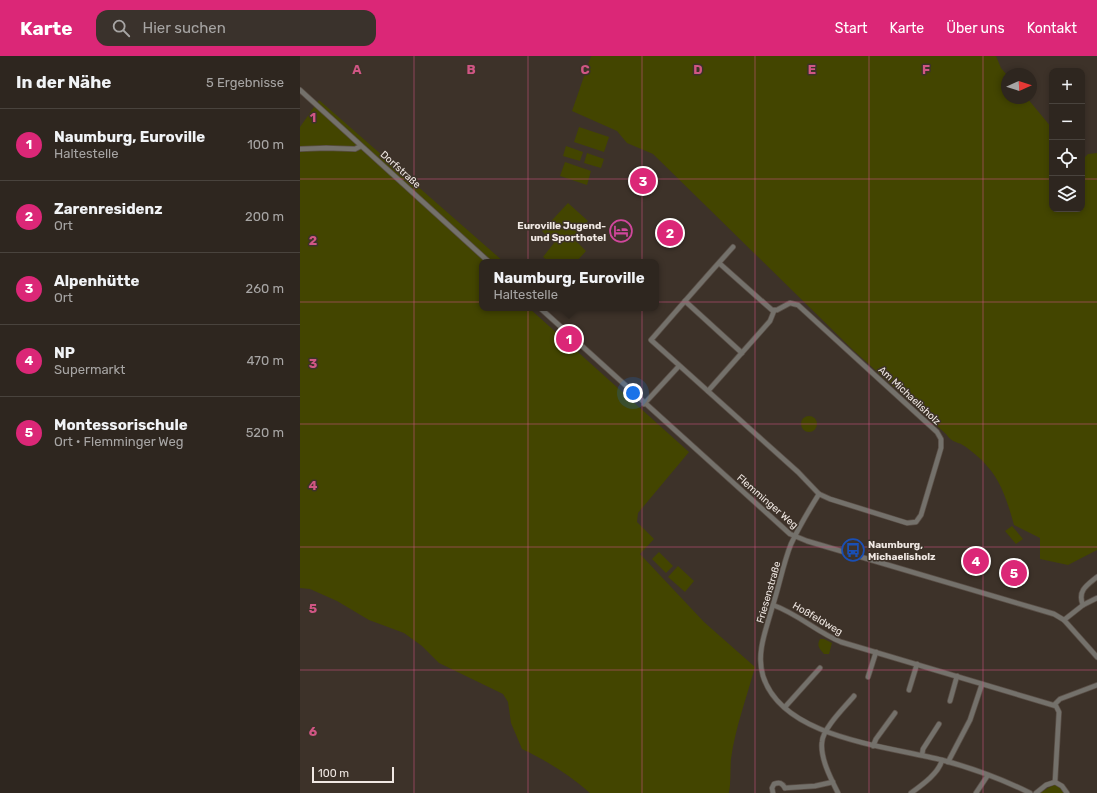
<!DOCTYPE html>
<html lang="de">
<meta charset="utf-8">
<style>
:root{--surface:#2e261f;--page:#3a322c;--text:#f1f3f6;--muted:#a7a5a4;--line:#49433d;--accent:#db2777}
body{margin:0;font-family:Rubik,sans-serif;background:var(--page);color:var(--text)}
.controls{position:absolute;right:12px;top:12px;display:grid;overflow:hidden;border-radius:8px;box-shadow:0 2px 6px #0003}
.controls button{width:36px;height:36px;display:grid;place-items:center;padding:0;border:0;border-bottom:1px solid var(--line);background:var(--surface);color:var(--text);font:20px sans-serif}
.compass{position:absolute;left:701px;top:12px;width:36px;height:36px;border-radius:50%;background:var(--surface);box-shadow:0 2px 6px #0003;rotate:87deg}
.scale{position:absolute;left:12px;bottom:10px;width:82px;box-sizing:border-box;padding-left:4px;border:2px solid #f0e8e3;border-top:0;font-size:11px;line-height:14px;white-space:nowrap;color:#f0e8e3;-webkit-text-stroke:3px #3d3229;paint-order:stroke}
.you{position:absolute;left:333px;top:337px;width:14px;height:14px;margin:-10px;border:3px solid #fff;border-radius:50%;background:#1a73e8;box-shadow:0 0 0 6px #1a73e833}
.badge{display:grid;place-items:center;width:26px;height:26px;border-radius:50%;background:var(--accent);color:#fff;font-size:13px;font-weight:700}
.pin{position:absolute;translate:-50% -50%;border:2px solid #fff;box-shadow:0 1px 4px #0006}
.popup{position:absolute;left:179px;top:203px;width:180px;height:52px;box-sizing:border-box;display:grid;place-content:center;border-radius:8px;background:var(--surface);filter:drop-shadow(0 1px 3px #0005);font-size:13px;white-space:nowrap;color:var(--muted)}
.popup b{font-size:15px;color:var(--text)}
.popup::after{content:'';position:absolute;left:50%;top:100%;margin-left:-8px;border:8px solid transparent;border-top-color:var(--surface)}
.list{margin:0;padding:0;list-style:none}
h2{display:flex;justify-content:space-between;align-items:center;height:52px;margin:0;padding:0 16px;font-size:17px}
h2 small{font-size:13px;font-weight:400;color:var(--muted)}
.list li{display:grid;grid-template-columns:26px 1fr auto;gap:12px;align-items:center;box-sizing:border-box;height:72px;padding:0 16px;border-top:1px solid var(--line)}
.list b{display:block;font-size:15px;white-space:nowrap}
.list p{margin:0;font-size:13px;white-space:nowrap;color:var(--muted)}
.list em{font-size:13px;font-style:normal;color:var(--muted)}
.icon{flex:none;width:22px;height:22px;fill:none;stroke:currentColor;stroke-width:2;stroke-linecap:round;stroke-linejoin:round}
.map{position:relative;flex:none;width:797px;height:737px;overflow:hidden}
header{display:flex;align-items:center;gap:24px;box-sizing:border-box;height:56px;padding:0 20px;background:var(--accent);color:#fff}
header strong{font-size:19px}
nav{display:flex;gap:22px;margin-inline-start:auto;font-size:14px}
.search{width:280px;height:36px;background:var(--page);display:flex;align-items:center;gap:10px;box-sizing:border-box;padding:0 14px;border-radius:12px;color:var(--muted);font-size:15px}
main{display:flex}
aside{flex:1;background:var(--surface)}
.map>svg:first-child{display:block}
.green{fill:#434500}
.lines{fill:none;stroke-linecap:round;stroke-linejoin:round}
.street-casing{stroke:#5a4f47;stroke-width:6}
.street{stroke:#74716b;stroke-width:4.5}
.grid{fill:none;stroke:#d05684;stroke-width:1;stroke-opacity:0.55}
.labels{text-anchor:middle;stroke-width:3;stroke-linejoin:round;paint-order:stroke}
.street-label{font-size:10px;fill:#f0e8e3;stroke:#3d3229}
.poi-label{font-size:10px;font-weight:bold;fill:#f0e8e3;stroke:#3d3229;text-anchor:end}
.grid-label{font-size:13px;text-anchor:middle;font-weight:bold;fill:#d05684;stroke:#3d3229;stroke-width:3;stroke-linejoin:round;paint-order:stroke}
</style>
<header>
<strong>Karte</strong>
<div class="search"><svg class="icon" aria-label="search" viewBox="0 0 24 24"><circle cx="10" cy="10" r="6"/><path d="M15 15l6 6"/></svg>Hier suchen</div>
<nav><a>Start</a><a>Karte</a><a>Über uns</a><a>Kontakt</a></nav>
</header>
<main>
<aside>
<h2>In der Nähe<small>5 Ergebnisse</small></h2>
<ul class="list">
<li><span class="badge">1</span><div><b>Naumburg, Euroville</b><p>Haltestelle</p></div><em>100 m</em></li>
<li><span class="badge">2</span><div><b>Zarenresidenz</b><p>Ort</p></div><em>200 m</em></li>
<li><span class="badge">3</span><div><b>Alpenhütte</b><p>Ort</p></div><em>260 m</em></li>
<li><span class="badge">4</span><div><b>NP</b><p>Supermarkt</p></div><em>470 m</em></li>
<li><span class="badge">5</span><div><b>Montessorischule</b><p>Ort · Flemminger Weg</p></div><em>520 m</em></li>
</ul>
</aside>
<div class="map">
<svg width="797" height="737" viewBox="0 0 797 737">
<rect width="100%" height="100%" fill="#3d3229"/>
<g class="green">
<path d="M291,0H696L701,12L707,19V42H727L752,72V153H782V104L788,98L797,97V494L768,509L740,503V482L714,469C704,433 697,414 666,391C658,385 653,388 646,378L553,294L353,98L327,87L317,75L272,55Z"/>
<path d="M19,44L204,206H182V252H229L389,396L338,457L337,466L354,483L340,498L404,566L455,611C447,640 435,673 431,703C430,715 431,726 429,737H290C270,719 247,705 222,693L211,667L208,646L203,638L139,607L122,590L104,577L69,564L37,545L10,533L0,532V71Z"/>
<polygon points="279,71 309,81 304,96 274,86"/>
<polygon points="266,90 283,96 280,105 263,100"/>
<polygon points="287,97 304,103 301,112 284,107"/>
<polygon points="265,106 291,115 287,129 260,120"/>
<polygon points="268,147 288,165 273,182 286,195 276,206 249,206 243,201 254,187 242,175"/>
<circle cx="509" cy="368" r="8"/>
<polygon points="712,470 723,483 716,488 705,475"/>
<polygon points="359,496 373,510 366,517 352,503"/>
<polygon points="378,510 394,525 385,536 368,521"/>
<path d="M520,583H524L532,587L529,598H524C520,593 516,590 520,583Z"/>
<polygon points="755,728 759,729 765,737 740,737"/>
</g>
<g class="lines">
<g class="street-casing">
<g id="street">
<polyline points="0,34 189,206"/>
<polyline points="0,93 26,92 55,93 61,90"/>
<path d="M419,207L472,254H477L490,247L498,249L637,376L641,383V392L621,459L616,466L607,467L530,443L519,438L498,416L351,284C378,253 405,222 433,191"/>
<polyline points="385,245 442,297"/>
<polyline points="240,252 490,478 507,485 754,558 764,564 797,601"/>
<polyline points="408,335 470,265 474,255"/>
<polyline points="344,348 379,310"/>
<path d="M519,438C509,454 499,471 491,488C483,508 479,531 472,552C466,574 456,597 463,620C483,683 589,690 642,704C672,712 702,723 730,737"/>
<path d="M473,549C498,558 517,576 541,586L756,650L759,656L755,726"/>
<path d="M783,549C777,535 787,529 797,521"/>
<polyline points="764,564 783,549 797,542"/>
<polyline points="568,621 576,596"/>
<polyline points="609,634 617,608"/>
<polyline points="650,645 657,620"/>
<polyline points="754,649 760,643 797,629"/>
<polyline points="485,651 520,612"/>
<polyline points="573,690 576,683 595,657"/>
<polyline points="622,699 623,693 639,668"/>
<polyline points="648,706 670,664 682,628"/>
<polyline points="755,726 762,730 767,737"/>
<polyline points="485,732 515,730 533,726"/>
<path d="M473,737L472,732L474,728C480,726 482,727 485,732"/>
<path d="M538,737C531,723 520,702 522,686C523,672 545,651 554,640"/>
<path d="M611,737C622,729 639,717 642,704"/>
<polyline points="676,737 688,719"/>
<polyline points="736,737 746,729 755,726"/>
</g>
</g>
<use href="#street" class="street"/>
</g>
<path class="grid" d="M114,0V737M228,0V737M342,0V737M455,0V737M569,0V737M683,0V737M0,123H752M782,123H797M0,246H797M0,368H797M0,491H797M0,614H797"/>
<defs>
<g id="hotel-ring" transform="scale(1.15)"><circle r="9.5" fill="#3d3229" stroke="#d1479c" stroke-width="1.5"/><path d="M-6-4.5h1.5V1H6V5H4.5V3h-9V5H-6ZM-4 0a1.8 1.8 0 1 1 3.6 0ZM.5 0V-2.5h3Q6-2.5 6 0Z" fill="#d1479c"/></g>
<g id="bus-ring" transform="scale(1.15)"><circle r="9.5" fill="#3d3229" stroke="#1a4fb4" stroke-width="1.5"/><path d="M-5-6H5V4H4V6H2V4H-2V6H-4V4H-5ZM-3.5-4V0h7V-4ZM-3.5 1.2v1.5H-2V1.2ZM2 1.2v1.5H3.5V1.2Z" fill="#1a4fb4"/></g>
</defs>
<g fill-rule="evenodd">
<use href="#hotel-ring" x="321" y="175"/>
<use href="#bus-ring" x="553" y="494"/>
</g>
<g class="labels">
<g class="street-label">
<text transform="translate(101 113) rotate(42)" y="4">Dorfstraße</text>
<text transform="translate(610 339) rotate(43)" y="4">Am Michaelisholz</text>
<text transform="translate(468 445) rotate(41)" y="4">Flemminger Weg</text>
<text transform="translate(468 536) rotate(-74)" y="4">Friesenstraße</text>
<text transform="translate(518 562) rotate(30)" y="4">Hoßfeldweg</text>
</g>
<g class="poi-label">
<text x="306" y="173">Euroville Jugend-<tspan x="306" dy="12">und Sporthotel</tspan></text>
<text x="568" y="492" text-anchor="start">Naumburg,<tspan x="568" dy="12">Michaelisholz</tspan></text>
</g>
</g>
<g class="grid-label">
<text x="57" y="18">A</text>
<text x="171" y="18">B</text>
<text x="285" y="18">C</text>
<text x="398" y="18">D</text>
<text x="512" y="18">E</text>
<text x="626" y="18">F</text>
<text x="13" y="66">1</text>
<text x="13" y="189">2</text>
<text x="13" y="312">3</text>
<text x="13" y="434">4</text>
<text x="13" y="557">5</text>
<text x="13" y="680">6</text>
</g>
</svg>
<div class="controls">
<button>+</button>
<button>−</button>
<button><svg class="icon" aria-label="locate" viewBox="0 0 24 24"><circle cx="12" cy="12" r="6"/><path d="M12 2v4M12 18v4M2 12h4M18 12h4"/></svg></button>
<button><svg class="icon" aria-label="layers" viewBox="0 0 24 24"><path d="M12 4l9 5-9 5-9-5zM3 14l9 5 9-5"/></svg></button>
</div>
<svg class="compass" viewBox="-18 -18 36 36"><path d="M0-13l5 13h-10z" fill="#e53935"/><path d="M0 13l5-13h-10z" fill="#a7a5a4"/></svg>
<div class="scale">100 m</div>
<div class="you"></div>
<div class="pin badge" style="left:269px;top:283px">1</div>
<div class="popup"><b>Naumburg, Euroville</b>Haltestelle</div>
<div class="pin badge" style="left:370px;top:177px">2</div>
<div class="pin badge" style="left:343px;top:125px">3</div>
<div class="pin badge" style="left:676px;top:505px">4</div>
<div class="pin badge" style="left:714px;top:517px">5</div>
</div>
</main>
